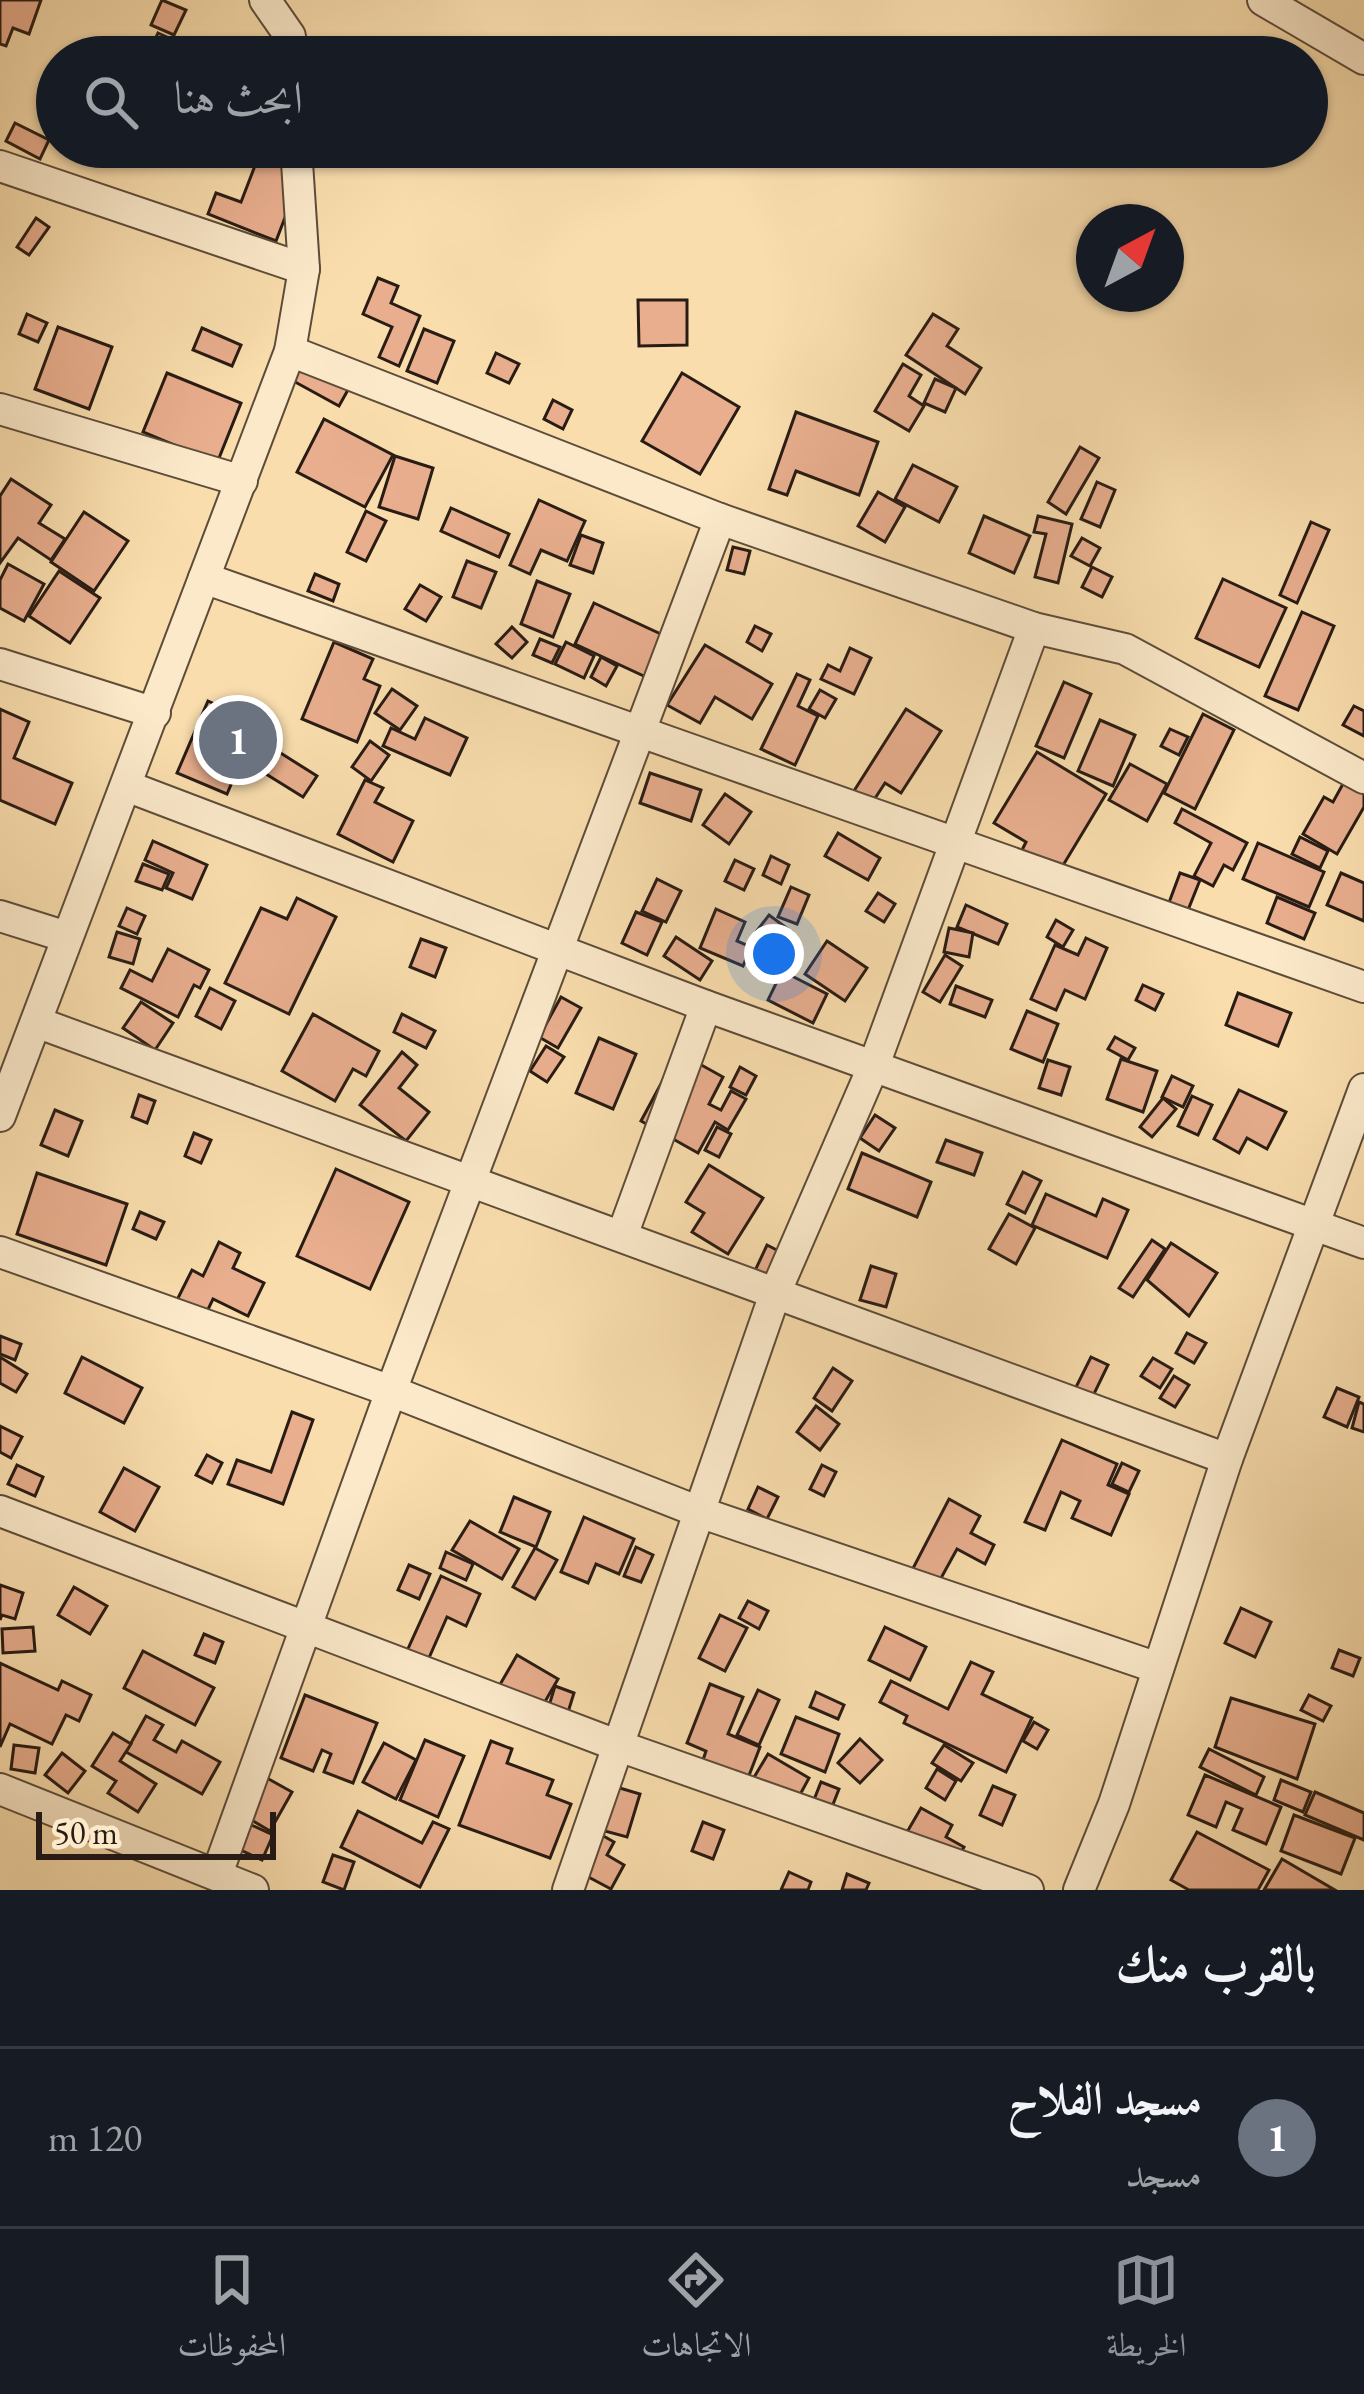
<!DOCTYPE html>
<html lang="ar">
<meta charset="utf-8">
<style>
:root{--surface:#171b24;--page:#20242c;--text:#f1f3f6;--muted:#9ea1a6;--line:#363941;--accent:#8c9099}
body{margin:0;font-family:"EB Garamond",Amiri,serif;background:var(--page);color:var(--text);direction:rtl}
.compass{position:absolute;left:1076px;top:204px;width:108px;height:108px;border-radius:50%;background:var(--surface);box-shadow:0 3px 9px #0004;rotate:41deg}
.scale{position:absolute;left:36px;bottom:30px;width:240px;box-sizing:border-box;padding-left:12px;border:6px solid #291c14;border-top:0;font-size:33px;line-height:42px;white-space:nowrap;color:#291c14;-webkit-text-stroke:9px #fbe9ca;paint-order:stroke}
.you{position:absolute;left:774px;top:954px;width:42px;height:42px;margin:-30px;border:9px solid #fff;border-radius:50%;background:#1a73e8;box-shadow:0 0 0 18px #1a73e833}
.badge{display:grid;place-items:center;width:78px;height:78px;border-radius:50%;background:var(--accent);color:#fff;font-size:39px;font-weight:700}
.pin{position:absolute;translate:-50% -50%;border:6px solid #fff;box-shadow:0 3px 12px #0006}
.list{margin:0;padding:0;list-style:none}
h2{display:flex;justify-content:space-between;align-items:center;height:156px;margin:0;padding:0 48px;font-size:51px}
h2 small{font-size:39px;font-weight:400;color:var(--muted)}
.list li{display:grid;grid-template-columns:78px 1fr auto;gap:36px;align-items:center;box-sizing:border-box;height:180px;padding:0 48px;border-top:3px solid var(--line)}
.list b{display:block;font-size:45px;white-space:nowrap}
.list p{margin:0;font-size:39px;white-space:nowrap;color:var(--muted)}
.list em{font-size:39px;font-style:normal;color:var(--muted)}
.icon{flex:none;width:66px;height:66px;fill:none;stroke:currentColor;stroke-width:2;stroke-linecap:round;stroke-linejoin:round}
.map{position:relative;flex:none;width:1364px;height:1890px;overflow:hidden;direction:ltr}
.search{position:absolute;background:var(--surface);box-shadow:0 3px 9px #0004;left:36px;right:36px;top:36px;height:132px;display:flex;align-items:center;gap:30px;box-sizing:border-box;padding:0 42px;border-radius:66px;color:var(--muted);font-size:45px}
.sheet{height:336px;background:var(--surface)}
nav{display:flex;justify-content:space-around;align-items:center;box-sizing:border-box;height:168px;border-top:3px solid var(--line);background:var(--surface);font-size:33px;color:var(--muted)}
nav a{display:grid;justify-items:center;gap:6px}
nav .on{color:var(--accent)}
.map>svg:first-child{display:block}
.building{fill:#e8ae8e;stroke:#291c14;stroke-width:3}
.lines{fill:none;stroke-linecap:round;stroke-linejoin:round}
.minor-casing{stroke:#5d4c3a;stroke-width:34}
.minor{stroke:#fbe9ca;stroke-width:30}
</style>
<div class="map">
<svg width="1364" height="1890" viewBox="0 0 1364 1890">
<rect width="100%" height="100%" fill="#f9ddad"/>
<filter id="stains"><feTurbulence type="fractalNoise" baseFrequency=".00167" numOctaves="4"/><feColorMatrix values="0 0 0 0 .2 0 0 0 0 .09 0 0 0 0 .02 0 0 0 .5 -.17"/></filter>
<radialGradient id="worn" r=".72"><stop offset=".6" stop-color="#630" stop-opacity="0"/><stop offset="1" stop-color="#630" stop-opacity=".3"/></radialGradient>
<g class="building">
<polygon points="0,0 41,0 29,34 13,28 6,46 0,44"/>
<polygon points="162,0 186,10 174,35 151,25"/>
<polygon points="158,33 191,48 187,57 147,57"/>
<polygon points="15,123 49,140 40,159 6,141"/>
<polygon points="240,147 274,147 307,160 276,241 208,214 216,193 241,202 256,163 237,156"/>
<polygon points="36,218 49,227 29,255 17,247"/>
<polygon points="378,278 398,286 391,303 420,316 399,366 379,357 392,327 363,314"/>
<polygon points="638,300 687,300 687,345 639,346"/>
<polygon points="27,314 47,323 38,342 19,334"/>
<polygon points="933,314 958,329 947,346 981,368 965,394 906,355"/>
<polygon points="58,327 112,347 89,409 35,389"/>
<polygon points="202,328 241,345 232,366 193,350"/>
<polygon points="424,329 454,341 437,383 407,371"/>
<polygon points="496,353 519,364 509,383 487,373"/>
<polygon points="296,359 349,388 339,406 286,377"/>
<polygon points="903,364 921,375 909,396 924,406 909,431 875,411"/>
<polygon points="167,373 241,403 217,463 143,432"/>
<polygon points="682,373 739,407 700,474 642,441"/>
<polygon points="935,379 956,388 945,412 924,403"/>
<polygon points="553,400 572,410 563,429 544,419"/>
<polygon points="796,412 878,442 859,495 796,471 787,495 769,489"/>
<polygon points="324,419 393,455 365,507 297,472"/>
<polygon points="1080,447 1099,458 1066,514 1048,502"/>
<polygon points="395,456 433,468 418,519 379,507"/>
<polygon points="913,465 957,487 939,522 895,499"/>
<polygon points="11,479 51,505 39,523 65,539 51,560 18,538 0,563 0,496"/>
<polygon points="1097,482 1115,490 1100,527 1081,519"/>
<polygon points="878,492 905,507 885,542 858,526"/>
<polygon points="539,500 585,521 567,561 541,550 530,574 510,565"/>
<polygon points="451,508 509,534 499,557 441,531"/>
<polygon points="366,511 386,521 366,561 347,552"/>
<polygon points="84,512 128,541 94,591 51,562"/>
<polygon points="984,516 1030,536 1014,573 969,553"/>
<polygon points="1038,516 1072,524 1058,583 1035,577 1046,534 1034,532"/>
<polygon points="1311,522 1329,530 1297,603 1280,595"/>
<polygon points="581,535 603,543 593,573 570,565"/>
<polygon points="1082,538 1100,548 1090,566 1071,556"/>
<polygon points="733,547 750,551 744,574 727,570"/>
<polygon points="467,561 496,572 481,608 453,597"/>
<polygon points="8,564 44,584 24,621 0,608 0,580"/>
<polygon points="1092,567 1112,577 1102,597 1082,587"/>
<polygon points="59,571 100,598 70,643 29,616"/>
<polygon points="315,574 339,584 333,601 308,591"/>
<polygon points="1223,579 1286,608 1259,667 1196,638"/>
<polygon points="537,581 570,594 553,637 521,624"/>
<polygon points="420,585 441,597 426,621 405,609"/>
<polygon points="594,603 665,636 646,677 575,644"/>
<polygon points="1302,612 1334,626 1298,710 1265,696"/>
<polygon points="755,626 771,634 762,651 747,642"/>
<polygon points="512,627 527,642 512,658 496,644"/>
<polygon points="540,639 560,647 552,663 533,655"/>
<polygon points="334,642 373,659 364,679 380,686 357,742 302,719"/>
<polygon points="566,642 594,656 584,678 555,664"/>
<polygon points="705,645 772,684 752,719 715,697 700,723 667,705"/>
<polygon points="850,648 871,658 854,694 821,679 828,665 840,671"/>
<polygon points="601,657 617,666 606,686 591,677"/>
<polygon points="797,674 810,680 798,706 818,716 795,765 761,749"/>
<polygon points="1064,682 1091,694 1064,758 1036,746"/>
<polygon points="392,689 417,706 400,730 375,713"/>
<polygon points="820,690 836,699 825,718 809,709"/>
<polygon points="208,701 257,723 227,794 177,773"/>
<polygon points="1354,706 1364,711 1364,736 1343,725"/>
<polygon points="0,709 29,722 14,758 72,783 55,824 0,800"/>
<polygon points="906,709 941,731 901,793 885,783 870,806 852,794"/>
<polygon points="1203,714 1234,730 1195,809 1164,793"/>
<polygon points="425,718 467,738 450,775 383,746 391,728 415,739"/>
<polygon points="1100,720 1135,735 1113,786 1078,771"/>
<polygon points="1170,729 1188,737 1179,755 1161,746"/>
<polygon points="370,741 389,755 371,781 352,767"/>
<polygon points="279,752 317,776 303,797 266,774"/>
<polygon points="1037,752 1106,794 1059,872 1022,850 1026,842 994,823"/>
<polygon points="1130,764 1167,784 1147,821 1109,800"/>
<polygon points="650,773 701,790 691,821 640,803"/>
<polygon points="1349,773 1364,782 1364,807 1337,854 1303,834 1324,797 1333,802"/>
<polygon points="365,780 383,788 375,802 413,821 393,862 338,834"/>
<polygon points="725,794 751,812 729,844 703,825"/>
<polygon points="1182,809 1247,843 1233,870 1224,865 1213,886 1194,876 1211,843 1175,823"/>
<polygon points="838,833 880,858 868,880 825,856"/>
<polygon points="1300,837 1328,851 1320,868 1292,854"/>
<polygon points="153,841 207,865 192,899 166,888 173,873 145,860"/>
<polygon points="1258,843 1324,872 1309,907 1243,879"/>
<polygon points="771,856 789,865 781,884 763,875"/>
<polygon points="735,860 754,869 744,890 725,881"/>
<polygon points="143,864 169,874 162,890 136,881"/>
<polygon points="1180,873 1200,880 1186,915 1167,908"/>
<polygon points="1341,873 1364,883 1364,921 1327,905"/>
<polygon points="657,879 681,891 666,922 642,911"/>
<polygon points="791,887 809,895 797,924 778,917"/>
<polygon points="878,893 895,904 884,922 866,911"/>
<polygon points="1277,897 1315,913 1304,939 1267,923"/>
<polygon points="297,898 336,917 289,1014 225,983 261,908 287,919"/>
<polygon points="966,905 1007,924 998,944 957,927"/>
<polygon points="127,908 145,916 137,934 119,926"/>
<polygon points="716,909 745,922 737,941 751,947 743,966 700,948"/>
<polygon points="636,912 662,922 647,955 622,943"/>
<polygon points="769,915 792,932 779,949 756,932"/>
<polygon points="1056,920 1073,930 1063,947 1047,937"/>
<polygon points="949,928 973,933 969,957 944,952"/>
<polygon points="117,932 140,939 133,964 109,957"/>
<polygon points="676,937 712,961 700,980 664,956"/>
<polygon points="1086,938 1107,948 1085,999 1065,990 1056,1010 1031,999 1055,945 1078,955"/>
<polygon points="421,939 446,948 435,977 410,967"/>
<polygon points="827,941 867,968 845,1001 805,974"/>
<polygon points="168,949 209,970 200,988 194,985 178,1017 121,988 130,970 152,981"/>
<polygon points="945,955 962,966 940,1002 923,992"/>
<polygon points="782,971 827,994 813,1023 768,1000"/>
<polygon points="1143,985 1163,994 1155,1010 1136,1000"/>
<polygon points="956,986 992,1000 985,1017 950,1004"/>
<polygon points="210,988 235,1001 221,1029 196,1016"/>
<polygon points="1238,993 1291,1013 1278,1046 1226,1025"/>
<polygon points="561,997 581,1008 558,1048 539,1037"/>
<polygon points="141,1002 173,1023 155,1050 123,1028"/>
<polygon points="1027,1011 1058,1024 1043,1062 1011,1049"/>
<polygon points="313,1014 379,1051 366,1076 353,1069 335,1101 282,1071"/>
<polygon points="402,1014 435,1031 426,1048 394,1032"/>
<polygon points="1115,1037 1135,1048 1128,1060 1108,1049"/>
<polygon points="599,1038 636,1054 613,1109 576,1093"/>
<polygon points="546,1046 564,1057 547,1082 530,1071"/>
<polygon points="402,1052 417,1065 399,1088 429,1112 406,1141 360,1105"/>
<polygon points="678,1052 723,1077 709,1104 721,1110 731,1091 746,1099 728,1130 715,1122 698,1153 641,1121"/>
<polygon points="1121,1059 1157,1071 1143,1112 1107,1099"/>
<polygon points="1048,1060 1070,1067 1061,1095 1039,1088"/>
<polygon points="740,1067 756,1076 746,1095 730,1087"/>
<polygon points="1172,1076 1193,1086 1183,1107 1162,1097"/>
<polygon points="1239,1090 1286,1112 1267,1149 1247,1138 1239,1153 1214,1139"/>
<polygon points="139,1095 155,1101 147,1123 132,1117"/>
<polygon points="1192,1096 1212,1105 1198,1135 1178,1126"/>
<polygon points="1163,1098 1176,1109 1152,1137 1140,1127"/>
<polygon points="55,1110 82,1121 68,1156 41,1145"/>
<polygon points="875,1115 895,1128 879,1151 860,1138"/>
<polygon points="717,1127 731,1134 719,1157 705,1150"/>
<polygon points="194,1133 211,1140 201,1163 185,1156"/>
<polygon points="946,1140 982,1153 974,1175 937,1162"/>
<polygon points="862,1153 931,1182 917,1217 848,1189"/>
<polygon points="709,1165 763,1198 728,1254 692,1232 704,1213 686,1202"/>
<polygon points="336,1169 409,1202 370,1289 297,1256"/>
<polygon points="1023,1172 1041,1181 1025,1213 1007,1204"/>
<polygon points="37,1173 127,1204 106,1265 17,1234"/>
<polygon points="1046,1194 1096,1216 1103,1199 1128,1210 1107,1258 1032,1225"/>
<polygon points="140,1212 164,1222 156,1239 133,1229"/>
<polygon points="1009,1214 1035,1228 1016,1264 989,1249"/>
<polygon points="1152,1240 1165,1249 1133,1297 1119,1288"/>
<polygon points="219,1242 240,1253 233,1268 264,1283 248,1316 213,1299 201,1324 172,1310 192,1270 203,1276"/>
<polygon points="1171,1243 1217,1273 1189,1316 1147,1280"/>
<polygon points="767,1245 792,1258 777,1287 753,1275"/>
<polygon points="871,1266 896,1274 886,1307 860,1300"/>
<polygon points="1187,1333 1206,1343 1194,1363 1176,1353"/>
<polygon points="0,1336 21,1344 15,1360 0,1354"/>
<polygon points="0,1357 27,1374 16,1392 0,1383"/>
<polygon points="82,1357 142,1388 124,1423 65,1393"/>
<polygon points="1091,1357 1108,1365 1091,1400 1074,1391"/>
<polygon points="1153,1358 1172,1369 1160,1388 1141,1376"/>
<polygon points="833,1368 852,1381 832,1411 814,1398"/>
<polygon points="1174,1376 1189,1385 1175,1407 1160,1398"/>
<polygon points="1337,1388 1359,1397 1347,1427 1324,1417"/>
<polygon points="1359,1402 1364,1404 1364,1432 1352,1428"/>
<polygon points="816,1406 839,1424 820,1450 797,1432"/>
<polygon points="292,1412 313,1420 283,1504 228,1484 237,1460 271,1472"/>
<polygon points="0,1426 22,1437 11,1458 0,1452"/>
<polygon points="1062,1440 1117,1464 1108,1485 1129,1494 1111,1535 1072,1518 1080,1501 1061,1492 1045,1530 1025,1522"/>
<polygon points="207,1455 222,1463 212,1483 196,1475"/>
<polygon points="1122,1463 1139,1471 1129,1492 1112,1484"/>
<polygon points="17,1465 43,1477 35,1496 8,1484"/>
<polygon points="822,1465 836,1472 824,1496 810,1489"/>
<polygon points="124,1468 159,1487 135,1531 100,1512"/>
<polygon points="758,1487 778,1497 767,1519 748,1509"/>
<polygon points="514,1497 550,1512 536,1547 500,1532"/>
<polygon points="949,1499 980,1516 971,1533 994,1545 985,1564 957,1549 935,1589 909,1576"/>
<polygon points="584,1517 634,1539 619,1574 596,1564 588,1583 561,1572"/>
<polygon points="470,1521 519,1549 502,1579 452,1550"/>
<polygon points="636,1547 653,1555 641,1582 624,1576"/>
<polygon points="535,1548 557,1560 535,1599 513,1587"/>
<polygon points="446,1552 473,1564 466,1580 440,1568"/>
<polygon points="409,1565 430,1574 419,1599 398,1590"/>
<polygon points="441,1576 480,1594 466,1626 447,1617 428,1660 407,1651"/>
<polygon points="0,1585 23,1593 15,1619 2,1615 0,1620"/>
<polygon points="74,1587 107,1606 90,1634 58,1615"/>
<polygon points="748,1601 768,1611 759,1629 739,1618"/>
<polygon points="1241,1608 1271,1622 1255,1657 1225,1643"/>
<polygon points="720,1615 747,1628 725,1671 699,1658"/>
<polygon points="33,1627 35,1651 3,1653 2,1629"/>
<polygon points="885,1627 926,1647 910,1680 869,1660"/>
<polygon points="204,1634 223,1642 215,1663 195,1655"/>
<polygon points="1339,1650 1360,1658 1353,1676 1332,1668"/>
<polygon points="143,1651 214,1688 195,1725 124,1688"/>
<polygon points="517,1655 558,1679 539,1712 498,1688"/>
<polygon points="971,1662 993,1672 982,1694 1032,1718 1006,1772 904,1723 907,1716 880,1702 891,1681 948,1709"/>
<polygon points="0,1663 58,1690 62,1681 91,1695 79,1721 66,1715 52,1744 10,1724 0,1747"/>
<polygon points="710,1684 743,1697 728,1734 760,1747 748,1778 703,1760 706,1751 687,1743"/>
<polygon points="555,1686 574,1693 564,1725 545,1719"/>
<polygon points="758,1690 779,1700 759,1745 737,1735"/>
<polygon points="816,1692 844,1705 838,1719 810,1707"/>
<polygon points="305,1695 377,1723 353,1783 324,1772 331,1754 322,1750 313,1771 281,1758"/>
<polygon points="1309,1695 1331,1706 1323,1721 1301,1710"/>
<polygon points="1231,1698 1315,1724 1297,1779 1215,1747"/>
<polygon points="146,1716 163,1725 154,1740 176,1752 182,1741 220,1762 202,1794 126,1752"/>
<polygon points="796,1717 839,1734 825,1772 781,1754"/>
<polygon points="1034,1722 1048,1730 1037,1749 1023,1741"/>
<polygon points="113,1733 131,1744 120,1761 156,1784 138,1812 108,1793 116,1781 92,1766"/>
<polygon points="860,1739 882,1760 860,1783 838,1763"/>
<polygon points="425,1740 464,1756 438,1817 400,1800"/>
<polygon points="491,1741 512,1749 507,1763 553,1780 547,1795 571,1804 550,1858 459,1825"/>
<polygon points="384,1743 416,1760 396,1799 363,1782"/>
<polygon points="14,1745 39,1748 35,1773 11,1769"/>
<polygon points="944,1745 973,1763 961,1781 932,1763"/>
<polygon points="1209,1749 1264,1777 1256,1795 1200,1767"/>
<polygon points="62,1753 85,1771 68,1793 45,1775"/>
<polygon points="768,1754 809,1778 795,1804 753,1779"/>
<polygon points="937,1769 956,1781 945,1800 926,1788"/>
<polygon points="1205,1775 1281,1807 1266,1844 1233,1830 1242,1809 1226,1802 1216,1827 1188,1815"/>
<polygon points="265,1777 292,1792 270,1831 243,1815"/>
<polygon points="1281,1780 1311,1792 1303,1812 1274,1800"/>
<polygon points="821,1782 839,1789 828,1817 810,1810"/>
<polygon points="613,1786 640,1794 627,1837 601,1830"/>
<polygon points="993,1786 1015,1795 1002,1825 980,1815"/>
<polygon points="1315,1792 1364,1813 1364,1840 1305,1815"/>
<polygon points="921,1808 952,1825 946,1837 964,1847 953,1867 903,1839"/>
<polygon points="358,1811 422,1843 433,1822 449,1829 420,1887 341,1847"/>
<polygon points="1294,1815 1355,1838 1341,1874 1281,1851"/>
<polygon points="245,1822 273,1835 262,1860 234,1847"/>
<polygon points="703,1822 724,1830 713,1859 692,1851"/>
<polygon points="1197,1832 1269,1870 1258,1890 1189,1890 1171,1880"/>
<polygon points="600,1834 614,1842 607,1855 624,1865 611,1889 579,1872"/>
<polygon points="333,1855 354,1862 344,1890 323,1882"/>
<polygon points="1282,1859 1335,1890 1264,1890"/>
<polygon points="789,1872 811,1882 808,1890 781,1890"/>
<polygon points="847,1874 869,1883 866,1890 842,1890"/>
</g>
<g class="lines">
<g class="minor-casing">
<g id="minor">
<polyline points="265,0 290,36 291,57"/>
<polyline points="1263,0 1364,59"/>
<polyline points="0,166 304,269"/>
<polyline points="290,351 720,519 1034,628 1125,649 1364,778"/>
<polyline points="0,409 242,481"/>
<polyline points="204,578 1364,987"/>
<polyline points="0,664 155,713"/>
<polyline points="129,787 706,1006 1364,1243"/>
<polyline points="0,916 67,937"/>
<polyline points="36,1022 1227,1459"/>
<polyline points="0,1116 290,351 304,269 296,147"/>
<polyline points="623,1233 706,1006"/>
<polyline points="0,1252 391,1391 702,1513 1158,1668"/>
<polyline points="0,1511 619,1746 1028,1890"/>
<polyline points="0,1789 253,1890"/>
<polyline points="217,1874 391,1391 720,519"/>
<polyline points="568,1890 776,1291 874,1065 1034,628"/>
<polyline points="1079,1890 1114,1804 1227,1459 1364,1089"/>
</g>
</g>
<use href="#minor" class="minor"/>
</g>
<rect width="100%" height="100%" filter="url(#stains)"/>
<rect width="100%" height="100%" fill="url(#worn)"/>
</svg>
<svg class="compass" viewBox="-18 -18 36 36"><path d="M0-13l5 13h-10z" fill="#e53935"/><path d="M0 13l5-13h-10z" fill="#9ea1a6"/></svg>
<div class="scale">50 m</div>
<div class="you"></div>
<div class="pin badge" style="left:238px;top:740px;background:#6b7280">1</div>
<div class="search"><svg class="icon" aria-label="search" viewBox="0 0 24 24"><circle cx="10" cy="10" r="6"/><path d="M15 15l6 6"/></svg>ابحث هنا</div>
</div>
<section class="sheet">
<h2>بالقرب منك<small></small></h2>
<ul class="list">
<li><span class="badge" style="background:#6b7280">1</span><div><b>مسجد الفلاح</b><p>مسجد</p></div><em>120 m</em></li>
</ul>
</section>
<nav>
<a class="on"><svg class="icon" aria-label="map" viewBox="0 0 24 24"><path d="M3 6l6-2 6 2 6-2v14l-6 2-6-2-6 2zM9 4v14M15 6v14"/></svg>الخريطة</a>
<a><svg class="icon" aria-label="directions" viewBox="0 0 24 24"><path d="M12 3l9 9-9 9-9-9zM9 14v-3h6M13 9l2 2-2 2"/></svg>الاتجاهات</a>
<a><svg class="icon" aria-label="saved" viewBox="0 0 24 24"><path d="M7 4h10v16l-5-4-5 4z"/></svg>المحفوظات</a>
</nav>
